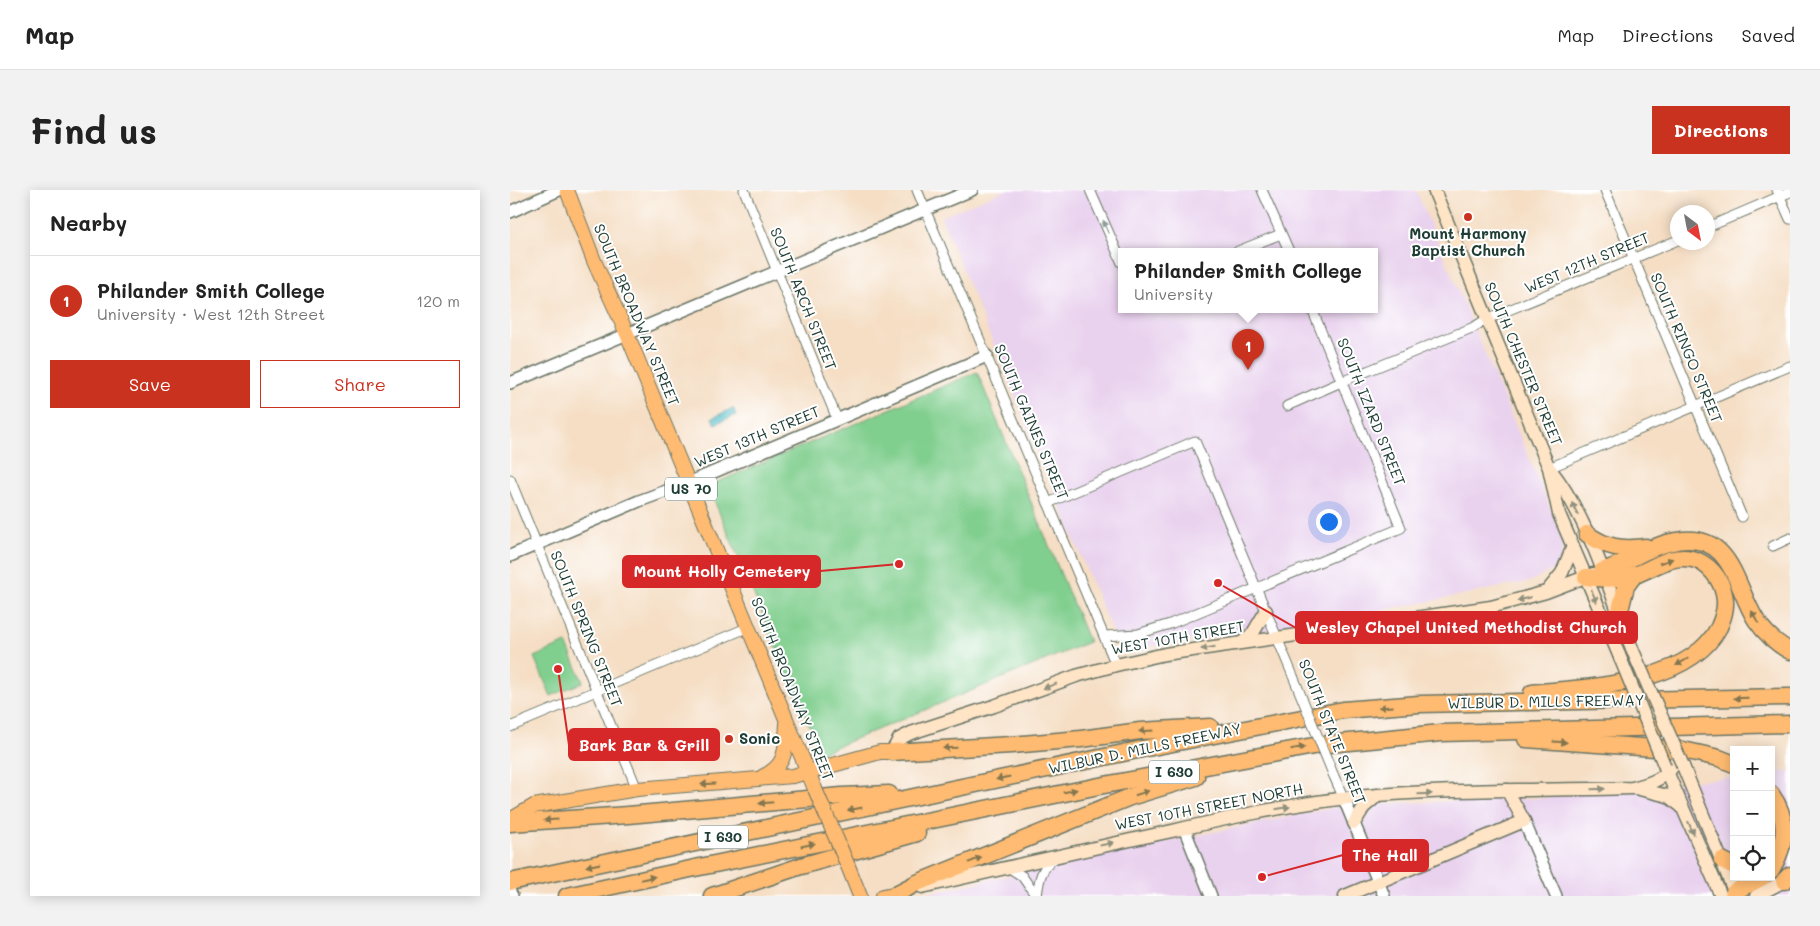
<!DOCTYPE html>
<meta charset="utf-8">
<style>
:root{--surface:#fff;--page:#f2f2f2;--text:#222;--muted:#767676;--line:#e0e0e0;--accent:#c8321e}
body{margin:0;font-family:Mali,sans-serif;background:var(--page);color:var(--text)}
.controls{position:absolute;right:15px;bottom:15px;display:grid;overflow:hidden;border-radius:0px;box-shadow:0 2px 12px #0003}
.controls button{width:45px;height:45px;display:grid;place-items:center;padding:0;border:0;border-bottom:1px solid var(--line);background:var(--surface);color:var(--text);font:25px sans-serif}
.compass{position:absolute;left:1160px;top:15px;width:45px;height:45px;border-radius:50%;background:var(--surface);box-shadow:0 2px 12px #0003;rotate:148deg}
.you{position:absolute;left:818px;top:331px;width:18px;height:18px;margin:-12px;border:4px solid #fff;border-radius:50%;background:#1a73e8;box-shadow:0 0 0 8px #1a73e833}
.badge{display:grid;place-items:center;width:32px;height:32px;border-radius:50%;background:var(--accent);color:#fff;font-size:16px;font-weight:700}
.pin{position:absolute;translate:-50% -41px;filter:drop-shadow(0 1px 2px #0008)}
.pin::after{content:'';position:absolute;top:26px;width:18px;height:15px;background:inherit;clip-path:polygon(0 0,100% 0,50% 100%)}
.popup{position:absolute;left:608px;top:58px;width:260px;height:65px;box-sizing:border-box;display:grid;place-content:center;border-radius:0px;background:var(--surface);filter:drop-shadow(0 1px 4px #0005);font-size:16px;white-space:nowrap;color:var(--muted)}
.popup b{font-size:19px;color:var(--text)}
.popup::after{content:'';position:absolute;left:50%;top:100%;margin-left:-10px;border:10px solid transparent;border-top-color:var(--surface)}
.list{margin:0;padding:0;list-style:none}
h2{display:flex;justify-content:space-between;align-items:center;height:65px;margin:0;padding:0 20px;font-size:21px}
h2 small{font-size:16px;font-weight:400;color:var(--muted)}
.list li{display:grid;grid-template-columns:32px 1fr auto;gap:15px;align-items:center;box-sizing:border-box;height:90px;padding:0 20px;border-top:1px solid var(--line)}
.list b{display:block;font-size:19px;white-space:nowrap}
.list p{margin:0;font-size:16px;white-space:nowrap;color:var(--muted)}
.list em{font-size:16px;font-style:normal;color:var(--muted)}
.actions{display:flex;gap:10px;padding:15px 20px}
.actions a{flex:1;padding:11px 0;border:1px solid var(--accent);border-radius:0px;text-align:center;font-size:18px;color:var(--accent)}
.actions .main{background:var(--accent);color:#fff}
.icon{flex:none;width:28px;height:28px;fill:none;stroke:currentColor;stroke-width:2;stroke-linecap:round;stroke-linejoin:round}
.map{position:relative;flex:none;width:1280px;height:706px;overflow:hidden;border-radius:0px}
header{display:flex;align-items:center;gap:30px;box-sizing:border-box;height:70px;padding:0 25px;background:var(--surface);border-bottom:1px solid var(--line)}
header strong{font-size:24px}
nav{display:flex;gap:28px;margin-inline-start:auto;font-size:18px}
.intro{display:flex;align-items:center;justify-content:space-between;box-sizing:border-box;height:120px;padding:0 30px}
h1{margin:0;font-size:35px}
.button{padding:12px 22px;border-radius:0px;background:var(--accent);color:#fff;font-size:18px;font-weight:700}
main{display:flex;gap:30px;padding:0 30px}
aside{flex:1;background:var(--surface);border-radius:0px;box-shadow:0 2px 12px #0003}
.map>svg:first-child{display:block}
.built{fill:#e9d2ee;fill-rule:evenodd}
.green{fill:#81cf8f;stroke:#508662}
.water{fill:#4cbac5;stroke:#367c7c}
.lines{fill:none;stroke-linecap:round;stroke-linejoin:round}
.minor-casing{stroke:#6a7566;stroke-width:11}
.tertiary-casing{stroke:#6a7566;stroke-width:14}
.secondary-casing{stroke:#6a7566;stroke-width:15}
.primary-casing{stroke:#6a7566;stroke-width:16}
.motorway-casing{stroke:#6a7566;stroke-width:19}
.minor{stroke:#fff;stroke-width:9}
.tertiary{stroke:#fff;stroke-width:11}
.secondary{stroke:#ffe4c6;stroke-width:12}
.primary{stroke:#ffbb71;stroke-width:14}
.motorway{stroke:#ffbb71;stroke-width:16}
.minor-bridge-casing{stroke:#6a7566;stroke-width:11;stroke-linecap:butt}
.secondary-bridge-casing{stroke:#6a7566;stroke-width:15;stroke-linecap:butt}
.primary-bridge-casing{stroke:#6a7566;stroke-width:16;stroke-linecap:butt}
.minor-bridge{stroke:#fff;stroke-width:9}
.secondary-bridge{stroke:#ffe4c6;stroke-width:12}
.primary-bridge{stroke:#ffbb71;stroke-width:14}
.oneway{fill:#8f9e9a}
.oneway2{fill:#8f907d}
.oneway3{fill:#84764f}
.poi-dot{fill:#c8321e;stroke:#fff;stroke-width:2}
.labels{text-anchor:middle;stroke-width:4;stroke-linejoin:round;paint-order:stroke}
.shield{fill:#fff;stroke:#627771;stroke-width:1}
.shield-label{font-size:14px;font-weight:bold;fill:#1f3d34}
.poi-label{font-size:15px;font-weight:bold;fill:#1f3d34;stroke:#fff}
.street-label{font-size:15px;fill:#1f3d34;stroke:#fff}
.leader{fill:none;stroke:#d62828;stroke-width:2}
.callout-dot{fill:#d62828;stroke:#fff;stroke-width:2}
.callout{fill:#d62828;stroke:#d62828;stroke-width:2}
.callout-label{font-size:16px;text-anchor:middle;font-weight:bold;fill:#fff}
</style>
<header>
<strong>Map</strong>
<nav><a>Map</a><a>Directions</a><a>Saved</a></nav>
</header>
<div class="intro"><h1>Find us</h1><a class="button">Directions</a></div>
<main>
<aside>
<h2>Nearby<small></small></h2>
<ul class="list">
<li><span class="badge">1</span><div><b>Philander Smith College</b><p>University · West 12th Street</p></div><em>120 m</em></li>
</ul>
<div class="actions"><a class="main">Save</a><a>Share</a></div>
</aside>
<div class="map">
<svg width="1280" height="706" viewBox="0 0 1280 706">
<rect width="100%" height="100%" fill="#fff"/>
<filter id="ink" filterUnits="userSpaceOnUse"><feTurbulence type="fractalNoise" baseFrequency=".02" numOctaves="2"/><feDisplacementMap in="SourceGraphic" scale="10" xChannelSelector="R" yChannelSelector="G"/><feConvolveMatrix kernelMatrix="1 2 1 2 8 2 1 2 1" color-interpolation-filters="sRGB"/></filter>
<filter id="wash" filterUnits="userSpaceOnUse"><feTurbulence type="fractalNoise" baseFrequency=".0096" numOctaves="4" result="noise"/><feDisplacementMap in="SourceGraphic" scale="20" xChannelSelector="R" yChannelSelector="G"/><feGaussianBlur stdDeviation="1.12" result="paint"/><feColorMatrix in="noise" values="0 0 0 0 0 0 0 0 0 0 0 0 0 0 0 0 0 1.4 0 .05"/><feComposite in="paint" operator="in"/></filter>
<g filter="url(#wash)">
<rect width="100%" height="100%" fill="#f5dec4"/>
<g class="built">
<path d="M495,0H906L1047,334L1052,352V368L1042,380L1021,391L907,414L748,441L610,461L431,27ZM612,61H864V119H612Z"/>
<polygon points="1280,581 1280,706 402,706 443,698 582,667 836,615 1033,608 1224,587 1224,687 1261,687 1261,583"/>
</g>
<g class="green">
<polygon points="467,182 579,452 311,563 198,296"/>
<polygon points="56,453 73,492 41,506 24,467"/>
</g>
<polygon class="water" points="223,218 226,225 205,234 202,228"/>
</g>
<g filter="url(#ink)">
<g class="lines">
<g class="minor-casing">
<g id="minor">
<polyline points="234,0 327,229"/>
<polyline points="407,0 606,475"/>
<polyline points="580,0 612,73"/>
<polyline points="752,0 779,61"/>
<polyline points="1095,0 1232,327"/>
<polyline points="1267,0 1280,29"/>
<polyline points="1198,37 1280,2"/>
<polyline points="728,61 771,44"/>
<polyline points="777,216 831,192 964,137 977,129 1168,50"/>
<polyline points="1039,278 1280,176"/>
<polyline points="0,289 127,599"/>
<polyline points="538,313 685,251 783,486"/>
<polyline points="1263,356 1280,348"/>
<polyline points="595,446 628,444 660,434 891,338 802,119"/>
<polyline points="0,537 239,437"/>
<polyline points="823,584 834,609"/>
<polyline points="498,677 512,686 526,706"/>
<path d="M527,706C529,689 531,678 545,668"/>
</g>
</g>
<g class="tertiary-casing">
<g id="tertiary">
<polyline points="0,22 49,0"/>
<polyline points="0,193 462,0"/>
<polyline points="0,366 129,311 178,293 477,166"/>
<polyline points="834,609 874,706"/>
<polyline points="1014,631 1046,706"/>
<polyline points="674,638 701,706"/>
<polyline points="0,702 2,706"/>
</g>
</g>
<g class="secondary-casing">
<g id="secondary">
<polyline points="924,0 1039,278 1049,324 1109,465"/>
<path d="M1040,279C1078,326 1101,405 1123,461"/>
<polyline points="1039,399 1052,383 1063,356"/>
<polyline points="733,452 743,443 756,421"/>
<polyline points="382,562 389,549 401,543 484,516 566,486 606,475 655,464 981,417 1036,402 1083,384"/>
<polyline points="1173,576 1226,706"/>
<polyline points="1155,577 1211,706"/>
<polyline points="1125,598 1158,606 1171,616"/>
<polyline points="997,600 1014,631"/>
<polyline points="844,633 854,617 867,606"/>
<path d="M412,697C495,678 578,659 662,641C723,627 785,613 847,607C938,598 1031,601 1122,598C1136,595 1155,589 1163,576C1165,573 1167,568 1168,565"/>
<polyline points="835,706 1014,631"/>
<polyline points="1246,706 1274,691"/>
</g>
</g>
<g class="primary-casing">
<g id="primary">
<polyline points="57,0 84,71 117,144 305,599"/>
<path d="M252,587C278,575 275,559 277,534"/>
<polyline points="0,630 24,616 127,599 283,586 370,562 382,562"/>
<polyline points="338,676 350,706"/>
<polyline points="373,706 388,703"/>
</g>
</g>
<g class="motorway-casing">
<g id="motorway">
<path d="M1077,344C1097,358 1111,360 1136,357"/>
<path d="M1092,381C1118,373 1140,355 1167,351C1222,341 1225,397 1246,430C1254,442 1267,454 1280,461"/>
<polyline points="1109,424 1116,396 1125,384"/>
<path d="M1022,503C1079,497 1179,495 1209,437C1214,426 1217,415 1214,404C1211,389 1198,372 1182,369C1161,364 1144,378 1125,385C1108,390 1093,389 1076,387"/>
<polyline points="1016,549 1173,560 1209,568 1224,574"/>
<polyline points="382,562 501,555 571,549 630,541 700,537"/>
<path d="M1261,604C1279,629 1277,654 1261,680"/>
<polyline points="0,633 118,625 332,606 379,604"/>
<polyline points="1212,670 1224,676"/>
<polyline points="1274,691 1280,685"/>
<polyline points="0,692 637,558 833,520 909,514 1280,507"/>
<polyline points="388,703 407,693 620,607 686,587"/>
<polyline points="57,706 185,678 589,596 809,555 931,543 1280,534"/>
<polyline points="202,706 291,676 407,643"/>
<polyline points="1223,706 1224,702 1253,687"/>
</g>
</g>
<use href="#minor" class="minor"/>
<use href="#tertiary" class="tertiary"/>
<use href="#secondary" class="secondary"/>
<use href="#primary" class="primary"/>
<use href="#motorway" class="motorway"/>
<g class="minor-bridge-casing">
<polyline id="minor-bridge" points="783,486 823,584"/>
</g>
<g class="secondary-bridge-casing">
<g id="secondary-bridge">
<polyline points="1123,461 1173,576"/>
<polyline points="1109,465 1155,577"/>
</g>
</g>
<g class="primary-bridge-casing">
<polyline id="primary-bridge" points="305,599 338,676"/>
</g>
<use href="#minor-bridge" class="minor-bridge"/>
<use href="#secondary-bridge" class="secondary-bridge"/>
<use href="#primary-bridge" class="primary-bridge"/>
</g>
<defs><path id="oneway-solid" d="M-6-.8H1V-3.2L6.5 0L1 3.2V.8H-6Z" transform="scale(1.25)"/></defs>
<use class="oneway" href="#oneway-solid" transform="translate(596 37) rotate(-113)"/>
<g class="oneway2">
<use href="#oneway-solid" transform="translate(1065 319) rotate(-116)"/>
<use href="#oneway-solid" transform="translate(1084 406) rotate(67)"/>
<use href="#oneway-solid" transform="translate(1014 409) rotate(165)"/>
<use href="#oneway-solid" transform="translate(698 458) rotate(171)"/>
<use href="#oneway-solid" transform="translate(540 496) rotate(160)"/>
<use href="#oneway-solid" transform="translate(1088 599) rotate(-1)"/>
<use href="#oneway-solid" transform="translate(915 604) rotate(-2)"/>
<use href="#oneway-solid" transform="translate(773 618) rotate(-9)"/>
<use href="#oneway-solid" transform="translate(1181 638) rotate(66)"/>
<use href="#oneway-solid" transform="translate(597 654) rotate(-12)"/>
</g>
<g class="oneway3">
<use href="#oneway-solid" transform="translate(1156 371) rotate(-19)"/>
<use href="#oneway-solid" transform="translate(1245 427) rotate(-122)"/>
<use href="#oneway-solid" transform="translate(1172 472) rotate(150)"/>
<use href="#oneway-solid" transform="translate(1231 508) rotate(178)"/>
<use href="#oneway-solid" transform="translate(876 517) rotate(176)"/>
<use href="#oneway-solid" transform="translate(636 541) rotate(176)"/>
<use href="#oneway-solid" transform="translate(1050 552) rotate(4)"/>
<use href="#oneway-solid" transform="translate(440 558) rotate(178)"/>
<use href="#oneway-solid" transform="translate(788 558) rotate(-9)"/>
<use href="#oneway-solid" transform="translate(493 588) rotate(168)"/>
<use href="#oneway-solid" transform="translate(198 594) rotate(176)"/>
<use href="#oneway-solid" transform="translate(560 601) rotate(-12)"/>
<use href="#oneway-solid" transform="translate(632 603) rotate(-18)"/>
<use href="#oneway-solid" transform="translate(256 613) rotate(175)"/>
<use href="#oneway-solid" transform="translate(345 619) rotate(168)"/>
<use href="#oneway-solid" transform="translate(41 630) rotate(176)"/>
<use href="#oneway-solid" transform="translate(298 655) rotate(-12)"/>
<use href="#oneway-solid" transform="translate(465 670) rotate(-22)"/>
<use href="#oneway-solid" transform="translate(83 675) rotate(168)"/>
<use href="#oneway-solid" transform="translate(138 688) rotate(-13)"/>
</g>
</g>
<g class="poi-dot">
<circle cx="958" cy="27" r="5"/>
<circle cx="219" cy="549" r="5"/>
</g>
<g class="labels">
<g class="shield">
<rect x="155" y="287.5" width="52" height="23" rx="4"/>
<rect x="639" y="570.5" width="50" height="23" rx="4"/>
<rect x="188" y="635.5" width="50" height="23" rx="4"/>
</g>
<g class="shield-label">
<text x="181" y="304">US 70</text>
<text x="664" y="587">I 630</text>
<text x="213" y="652">I 630</text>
</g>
<g class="poi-label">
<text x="958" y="49">Mount Harmony<tspan x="958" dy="17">Baptist Church</tspan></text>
<text x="229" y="554" text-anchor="start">Sonic</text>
</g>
<g class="street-label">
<text transform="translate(1077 73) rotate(-23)" y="5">WEST 12TH STREET</text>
<text transform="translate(293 109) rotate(68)" y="5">SOUTH ARCH STREET</text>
<text transform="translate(126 125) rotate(67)" y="5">SOUTH BROADWAY STREET</text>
<text transform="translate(1176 158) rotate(67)" y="5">SOUTH RINGO STREET</text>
<text transform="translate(1013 174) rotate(67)" y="5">SOUTH CHESTER STREET</text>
<text transform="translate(861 222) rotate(68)" y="5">SOUTH IZARD STREET</text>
<text transform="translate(521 232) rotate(67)" y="5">SOUTH GAINES STREET</text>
<text transform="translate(247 247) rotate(-23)" y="5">WEST 13TH STREET</text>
<text transform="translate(76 439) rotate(68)" y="5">SOUTH SPRING STREET</text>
<text transform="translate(668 448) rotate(-10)" y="5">WEST 10TH STREET</text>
<text transform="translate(282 499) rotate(68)" y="5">SOUTH BROADWAY STREET</text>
<text transform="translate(1036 512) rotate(-1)" y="5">WILBUR D. MILLS FREEWAY</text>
<text transform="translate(822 542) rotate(68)" y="5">SOUTH STATE STREET</text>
<text transform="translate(635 559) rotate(-12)" y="5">WILBUR D. MILLS FREEWAY</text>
<text transform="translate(699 617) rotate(-11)" y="5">WEST 10TH STREET NORTH</text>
</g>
</g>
<path class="leader" d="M389 374L310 381M708 393L786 438M48 479L59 555M752 687L833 665"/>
<g class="callout-dot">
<circle cx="389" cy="374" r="5"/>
<circle cx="708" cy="393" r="5"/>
<circle cx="48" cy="479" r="5"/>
<circle cx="752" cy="687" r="5"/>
</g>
<g class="callout">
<rect x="113" y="366" width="197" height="31" rx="5"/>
<rect x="786" y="422" width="341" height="31" rx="5"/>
<rect x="59" y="539" width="150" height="31" rx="5"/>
<rect x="833" y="650" width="85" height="31" rx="5"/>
</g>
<g class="callout-label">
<text x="212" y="387">Mount Holly Cemetery</text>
<text x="956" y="443">Wesley Chapel United Methodist Church</text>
<text x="134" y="561">Bark Bar &amp; Grill</text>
<text x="875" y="671">The Hall</text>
</g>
</svg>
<div class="controls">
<button>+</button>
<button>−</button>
<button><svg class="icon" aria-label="locate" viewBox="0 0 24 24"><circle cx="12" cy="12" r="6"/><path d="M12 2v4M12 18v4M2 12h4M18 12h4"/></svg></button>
</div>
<svg class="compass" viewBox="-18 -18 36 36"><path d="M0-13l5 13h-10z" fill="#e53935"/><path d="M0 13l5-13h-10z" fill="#767676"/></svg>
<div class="you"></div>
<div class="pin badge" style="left:738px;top:180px">1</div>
<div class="popup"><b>Philander Smith College</b>University</div>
</div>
</main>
